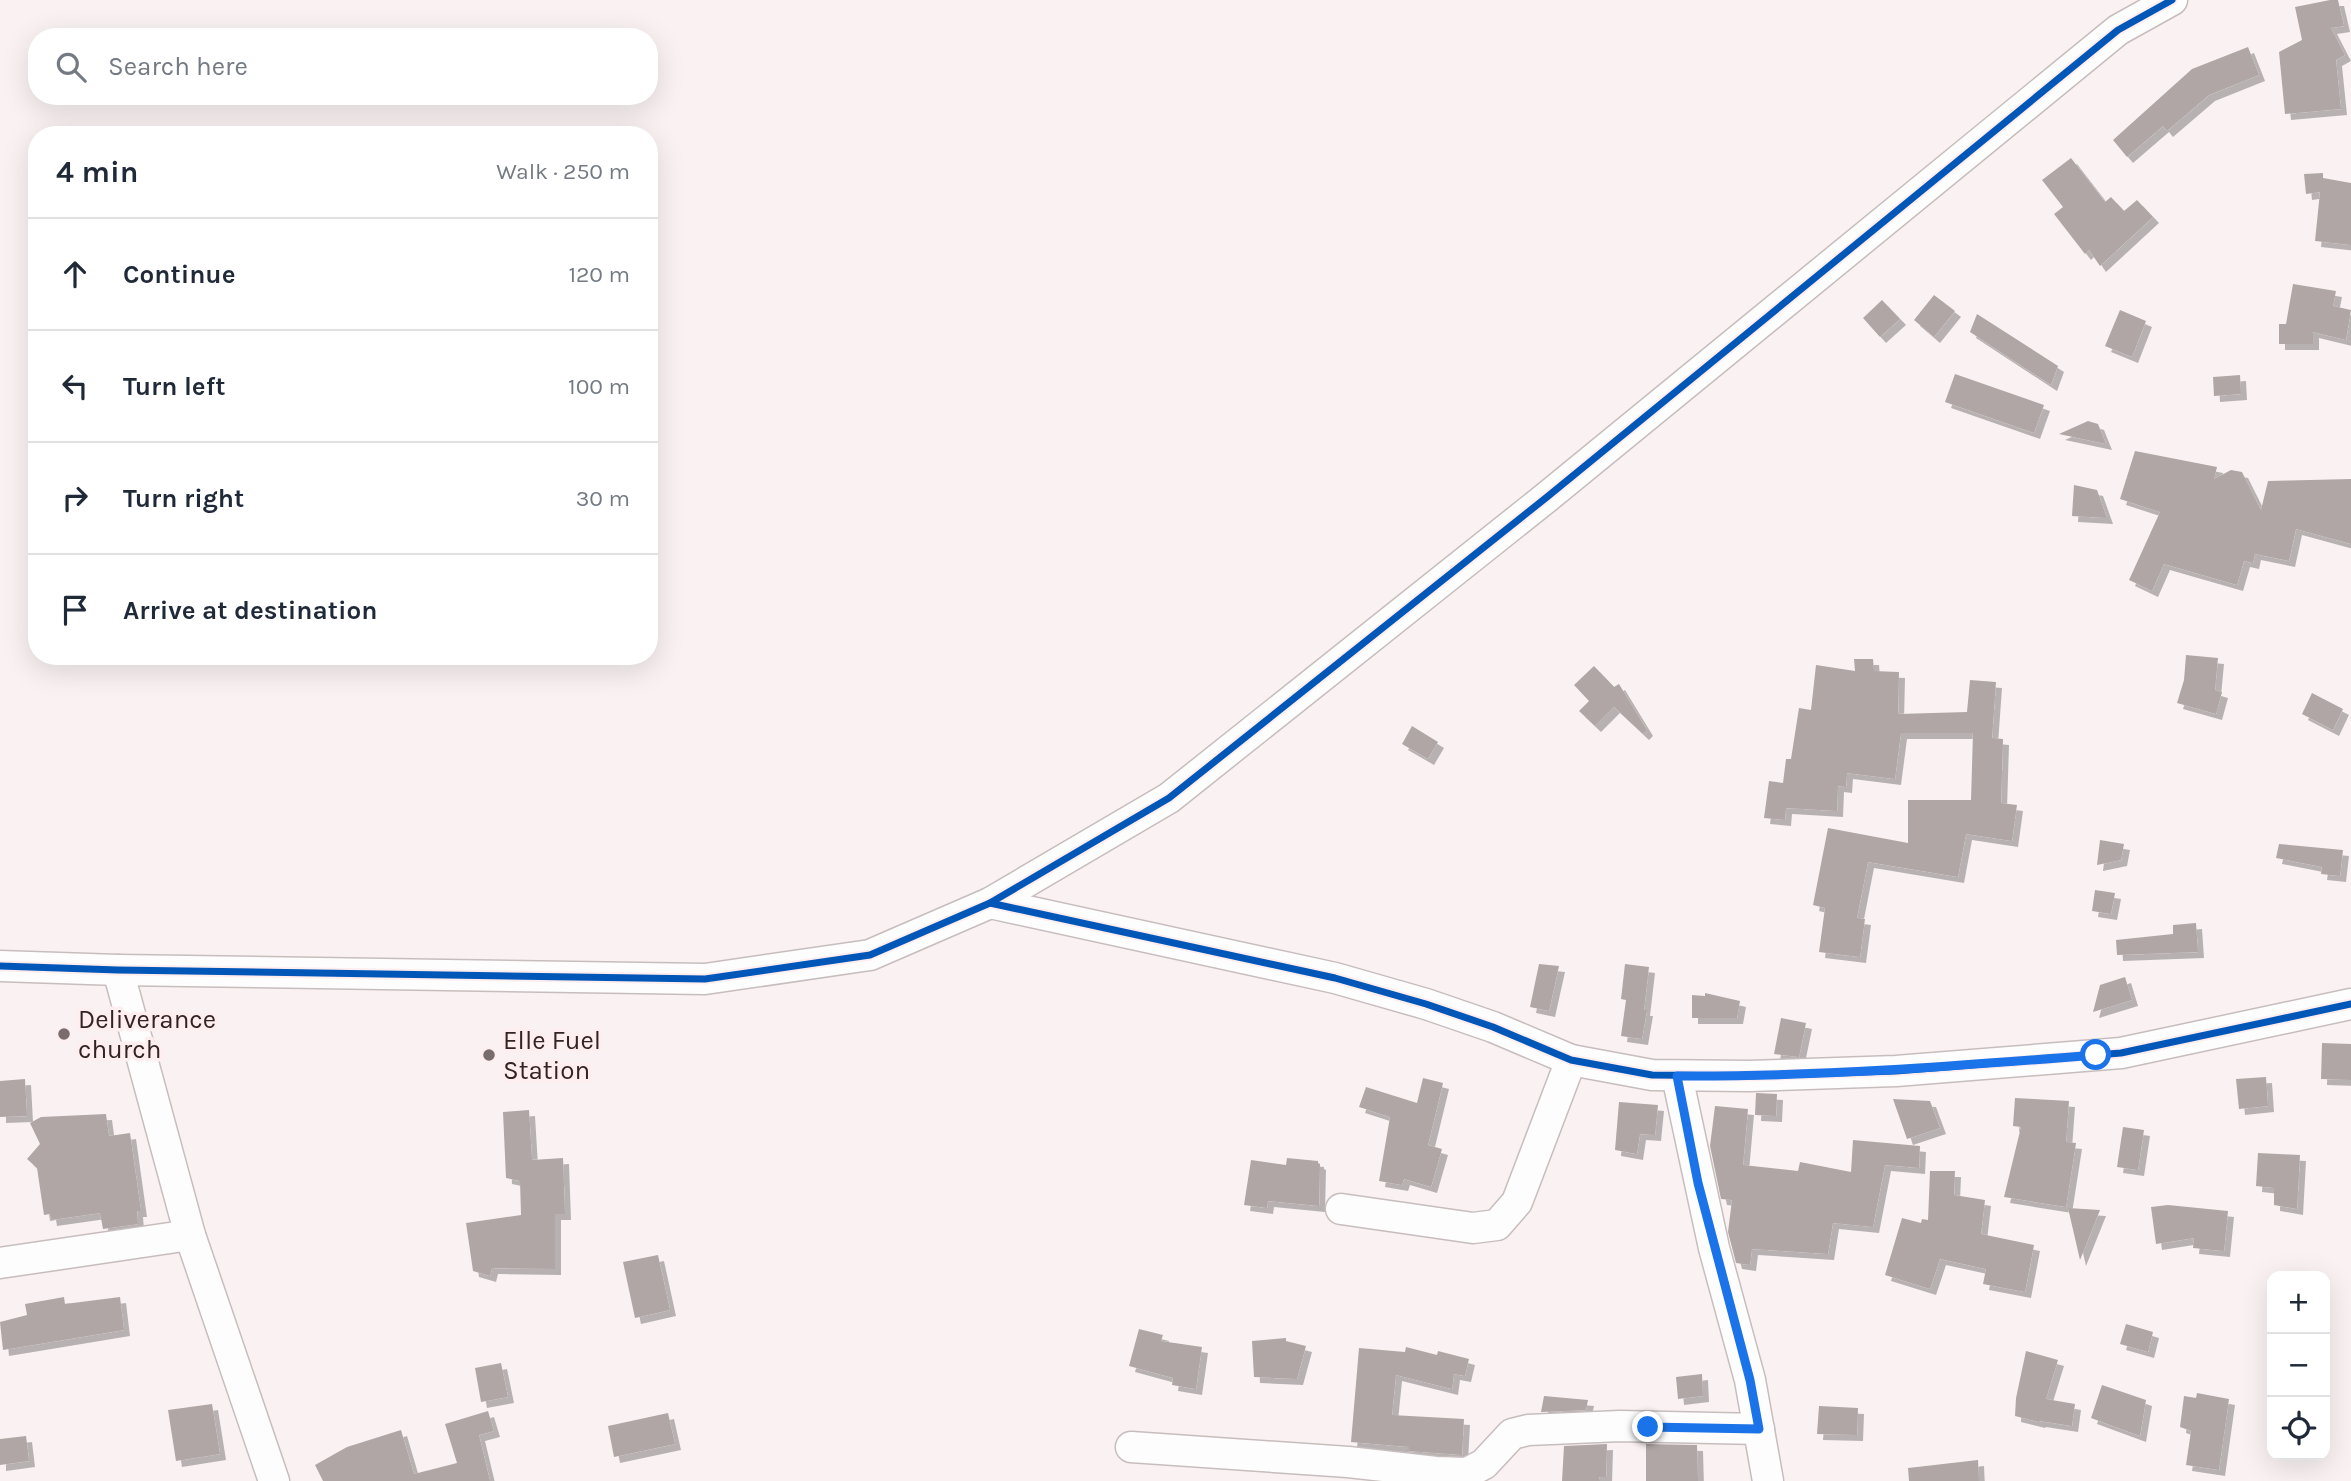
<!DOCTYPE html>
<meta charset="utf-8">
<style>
:root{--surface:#fff;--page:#f6f6f7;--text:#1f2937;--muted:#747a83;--line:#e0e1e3}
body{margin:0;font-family:Karla,sans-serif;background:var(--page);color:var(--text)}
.controls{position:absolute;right:21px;bottom:21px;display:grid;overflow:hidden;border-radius:14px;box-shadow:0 7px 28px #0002}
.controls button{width:63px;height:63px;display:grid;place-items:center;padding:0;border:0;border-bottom:2px solid var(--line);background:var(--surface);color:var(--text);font:35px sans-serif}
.stop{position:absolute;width:21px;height:21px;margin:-16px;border:5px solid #1a73e8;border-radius:50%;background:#fff}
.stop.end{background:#1a73e8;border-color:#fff;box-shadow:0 2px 7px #0008}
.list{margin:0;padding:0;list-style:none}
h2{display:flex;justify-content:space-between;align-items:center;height:91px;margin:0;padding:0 28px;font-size:30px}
h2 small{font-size:23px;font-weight:400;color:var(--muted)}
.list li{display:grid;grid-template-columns:46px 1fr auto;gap:21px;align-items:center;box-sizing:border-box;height:112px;padding:0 28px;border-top:2px solid var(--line)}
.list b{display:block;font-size:26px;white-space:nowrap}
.list em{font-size:23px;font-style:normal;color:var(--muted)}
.icon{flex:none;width:38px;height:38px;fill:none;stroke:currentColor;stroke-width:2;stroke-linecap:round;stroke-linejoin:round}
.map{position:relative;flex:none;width:2351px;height:1481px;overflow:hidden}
.search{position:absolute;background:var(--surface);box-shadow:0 7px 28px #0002;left:28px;top:28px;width:630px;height:77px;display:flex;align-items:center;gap:18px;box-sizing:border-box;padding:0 24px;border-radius:28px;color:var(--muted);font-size:26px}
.panel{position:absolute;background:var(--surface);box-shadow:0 7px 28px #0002;left:28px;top:126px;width:630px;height:539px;border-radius:28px}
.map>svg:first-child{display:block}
.building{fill:#b0a6a6;filter:url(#shadow)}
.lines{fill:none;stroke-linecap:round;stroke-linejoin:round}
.minor-casing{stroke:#c7bdbd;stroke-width:33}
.minor{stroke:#fefdfd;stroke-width:30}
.cycleway-casing{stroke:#feeeef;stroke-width:11}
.cycleway{stroke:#0057b8;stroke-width:7}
.route{stroke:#1a73e8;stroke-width:9}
.poi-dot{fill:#786c6c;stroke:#feeeef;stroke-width:2.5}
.labels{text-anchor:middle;stroke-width:7;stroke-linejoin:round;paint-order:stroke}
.poi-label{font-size:26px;fill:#322424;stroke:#feeeef;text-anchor:start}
</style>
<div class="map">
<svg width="2351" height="1481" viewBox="0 0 2351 1481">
<defs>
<filter id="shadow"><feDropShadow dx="6" dy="6" stdDeviation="0" flood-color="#0004"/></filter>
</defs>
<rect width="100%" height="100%" fill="#faf2f2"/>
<g class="building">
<polygon points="2330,0 2338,0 2344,26 2331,28 2345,55 2336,60 2341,109 2285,114 2279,52 2302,40 2295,7"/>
<polygon points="2248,47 2259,75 2209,95 2167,131 2163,126 2127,157 2113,140 2192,69"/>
<polygon points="2071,158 2105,202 2111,197 2124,211 2137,200 2153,217 2100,266 2089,250 2085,254 2054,214 2063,207 2042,180"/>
<polygon points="2323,173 2323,178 2351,183 2351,245 2315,241 2320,192 2306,194 2304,174"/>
<polygon points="2293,284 2336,291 2333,306 2351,310 2346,340 2313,332 2313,344 2279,344 2279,324 2286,324"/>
<polygon points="1934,295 1955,311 1934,337 1914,320"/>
<polygon points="1882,300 1900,319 1880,337 1863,318"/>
<polygon points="2120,310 2146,321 2132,357 2105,346"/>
<polygon points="1977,314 2058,366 2051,385 1970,332"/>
<polygon points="1955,374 2044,405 2034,433 1945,402"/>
<polygon points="2240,375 2241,394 2214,396 2213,377"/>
<polygon points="2088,421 2098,424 2106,444 2059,434"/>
<polygon points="2135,451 2217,467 2214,479 2231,470 2242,472 2261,510 2268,481 2351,479 2351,544 2296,529 2289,561 2255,554 2253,563 2244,561 2237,585 2164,564 2152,591 2129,580 2160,512 2120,499"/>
<polygon points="2074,485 2097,490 2107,518 2072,516"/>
<polygon points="2186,655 2218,658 2215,690 2222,692 2216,714 2177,703 2184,680"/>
<polygon points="1854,659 1873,659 1874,671 1899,672 1898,714 1967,712 1970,680 1996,682 1992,738 2003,739 2001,803 2017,805 2012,841 1966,834 1958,877 1868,862 1857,918 1865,919 1860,957 1819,952 1825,908 1813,905 1828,828 1908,843 1908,800 1971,800 1973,733 1901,733 1895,779 1847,773 1846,787 1838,786 1837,811 1786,808 1785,820 1764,818 1769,781 1783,783 1786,759 1791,759 1799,708 1811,710 1816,665 1855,671"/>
<polygon points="1594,666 1614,687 1619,684 1647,730 1643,734 1614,707 1595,726 1579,711 1589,701 1574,685"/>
<polygon points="2312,693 2343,709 2333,730 2302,714"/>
<polygon points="1412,726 1438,742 1428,759 1402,744"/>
<polygon points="2100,840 2124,844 2121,860 2097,865"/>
<polygon points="2279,844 2343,850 2340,876 2321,874 2322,867 2276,858"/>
<polygon points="2095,890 2115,893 2111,914 2092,911"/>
<polygon points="2196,923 2198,952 2117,955 2116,940 2173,934 2173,925"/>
<polygon points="1539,964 1559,966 1549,1011 1530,1007"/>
<polygon points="1625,964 1649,967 1644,1010 1647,1010 1642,1039 1621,1036 1626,1000 1621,999"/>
<polygon points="2125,977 2132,1000 2093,1012 2100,985"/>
<polygon points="1705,993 1740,1001 1737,1018 1692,1018 1692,995 1705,996"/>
<polygon points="1781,1018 1806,1023 1799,1057 1774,1054"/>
<polygon points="2322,1043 2351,1044 2351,1080 2321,1079"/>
<polygon points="2266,1077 2268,1106 2239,1109 2236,1079"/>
<polygon points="1423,1078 1443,1083 1428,1145 1442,1149 1431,1187 1404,1179 1402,1185 1379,1181 1390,1117 1359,1107 1366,1087 1417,1103"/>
<polygon points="25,1079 27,1116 0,1117 0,1081"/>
<polygon points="1756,1093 1777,1094 1776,1116 1755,1115"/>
<polygon points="2015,1098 2069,1101 2066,1142 2076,1143 2066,1207 2004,1197 2021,1127 2013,1126"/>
<polygon points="1893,1099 1930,1101 1940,1128 1907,1139"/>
<polygon points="1619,1102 1658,1105 1655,1135 1640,1134 1637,1154 1615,1150"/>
<polygon points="1715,1106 1748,1109 1743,1165 1798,1171 1800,1162 1851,1172 1853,1140 1920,1146 1919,1168 1885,1165 1873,1227 1833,1223 1828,1254 1752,1249 1750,1265 1736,1263 1728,1232 1732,1200 1721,1199 1710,1146"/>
<polygon points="529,1110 532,1160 563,1158 565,1214 555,1214 555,1269 492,1268 490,1276 473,1271 466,1223 521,1215 520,1181 506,1178 503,1112"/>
<polygon points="106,1114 109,1136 130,1133 141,1211 137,1211 138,1224 103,1229 100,1213 51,1220 50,1214 44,1215 37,1168 27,1159 40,1144 30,1123 41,1117"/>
<polygon points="2123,1127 2144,1130 2138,1170 2117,1167"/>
<polygon points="2258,1153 2300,1155 2297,1209 2274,1205 2274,1188 2256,1186"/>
<polygon points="1287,1158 1318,1161 1318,1163 1320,1164 1319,1206 1268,1201 1267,1208 1244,1205 1251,1160 1286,1165"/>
<polygon points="1930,1171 1955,1171 1954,1195 1985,1200 1981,1234 2034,1245 2025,1292 1983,1284 1986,1269 1940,1259 1930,1289 1885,1275 1902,1218 1921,1223 1922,1219 1928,1220"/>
<polygon points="2168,1205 2228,1211 2224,1251 2193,1248 2194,1238 2156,1244 2151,1207"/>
<polygon points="2068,1208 2100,1210 2080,1260"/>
<polygon points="658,1255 670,1310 635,1318 623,1262"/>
<polygon points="64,1297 65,1304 120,1297 124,1330 3,1350 0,1322 27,1315 25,1304"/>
<polygon points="2126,1324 2153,1332 2148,1352 2120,1344"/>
<polygon points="1139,1329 1163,1335 1161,1341 1202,1347 1196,1389 1172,1385 1173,1378 1129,1366"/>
<polygon points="1286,1338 1286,1341 1306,1346 1297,1379 1254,1377 1252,1341"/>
<polygon points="1406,1347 1437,1355 1438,1351 1469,1359 1465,1376 1454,1374 1452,1389 1396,1375 1392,1415 1464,1419 1462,1455 1409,1451 1409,1447 1351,1442 1359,1348 1405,1352"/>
<polygon points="2026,1351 2058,1360 2046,1399 2075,1404 2072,1426 2040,1421 2039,1422 2015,1416 2016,1398"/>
<polygon points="501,1363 508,1397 481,1402 475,1368"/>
<polygon points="1702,1374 1703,1396 1678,1399 1676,1377"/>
<polygon points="2102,1385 2146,1400 2140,1436 2091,1418"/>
<polygon points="2197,1393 2229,1399 2219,1470 2186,1465 2191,1431 2180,1427 2184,1396 2196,1398"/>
<polygon points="1544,1396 1588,1400 1586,1410 1541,1412"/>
<polygon points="212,1404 220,1454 176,1461 168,1410"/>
<polygon points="1819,1406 1858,1408 1857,1435 1817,1434"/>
<polygon points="488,1411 494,1431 479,1435 490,1481 323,1481 315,1465 347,1447 401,1430 414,1474 457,1463 445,1424"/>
<polygon points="668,1413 675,1444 614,1457 608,1426"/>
<polygon points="26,1436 29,1461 0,1465 0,1439"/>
<polygon points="1607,1444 1606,1477 1599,1477 1600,1481 1562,1481 1564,1446"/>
<polygon points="1646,1444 1697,1445 1698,1481 1646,1481"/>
<polygon points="1978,1460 1979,1481 1909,1481 1908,1468"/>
</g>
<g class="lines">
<g class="minor-casing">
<g id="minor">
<polyline points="990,903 1335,978 1426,1004 1493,1027 1571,1060 1652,1075 1749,1076 1896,1071 2121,1053 2351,1004"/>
<polyline points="0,966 118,970 705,979 870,955 990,903 1169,798 1547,497 2118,30 2172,0"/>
<polyline points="118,970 190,1235 274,1481"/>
<polyline points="1677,1076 1714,1248 1750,1380 1768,1481"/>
<polyline points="1341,1209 1473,1228 1497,1225 1517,1202 1571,1060"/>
<polyline points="0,1263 190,1235"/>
<polyline points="1131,1447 1348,1462 1436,1472 1467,1473 1484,1464 1512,1434 1528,1430 1620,1426 1759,1429"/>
</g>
</g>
<use href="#minor" class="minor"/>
<g class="cycleway-casing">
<g id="cycleway">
<polyline points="990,903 1335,978 1426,1004 1493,1027 1571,1060 1652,1075 1749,1076 1896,1071 2121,1053 2351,1004"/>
<polyline points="0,966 118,970 705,979 870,955 990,903 1169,798 1547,497 2118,30 2172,0"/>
</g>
</g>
<use href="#cycleway" class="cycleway"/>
</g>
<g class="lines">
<path class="route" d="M1648,1427L1759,1429L1750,1380L1698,1183L1677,1076C1817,1077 1956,1066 2096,1055"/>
</g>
<g class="poi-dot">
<circle cx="64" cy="1034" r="7"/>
<circle cx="489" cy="1055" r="7"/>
</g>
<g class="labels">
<g class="poi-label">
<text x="78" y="1028">Deliverance<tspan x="78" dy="30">church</tspan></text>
<text x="503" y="1049">Elle Fuel<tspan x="503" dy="30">Station</tspan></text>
</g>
</g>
</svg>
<div class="controls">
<button>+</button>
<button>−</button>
<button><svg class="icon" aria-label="locate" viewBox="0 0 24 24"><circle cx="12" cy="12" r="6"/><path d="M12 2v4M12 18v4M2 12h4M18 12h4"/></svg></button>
</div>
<div class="stop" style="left:2096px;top:1055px"></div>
<div class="stop end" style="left:1648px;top:1427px"></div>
<div class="search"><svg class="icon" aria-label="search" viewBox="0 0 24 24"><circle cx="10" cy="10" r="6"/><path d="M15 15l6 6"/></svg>Search here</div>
<section class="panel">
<h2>4 min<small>Walk · 250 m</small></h2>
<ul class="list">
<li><svg class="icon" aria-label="ahead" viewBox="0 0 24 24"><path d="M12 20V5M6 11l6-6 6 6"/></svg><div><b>Continue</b></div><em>120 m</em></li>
<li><svg class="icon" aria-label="left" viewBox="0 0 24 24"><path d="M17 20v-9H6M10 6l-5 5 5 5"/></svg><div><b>Turn left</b></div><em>100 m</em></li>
<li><svg class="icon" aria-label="right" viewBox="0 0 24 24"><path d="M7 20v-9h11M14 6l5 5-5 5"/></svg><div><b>Turn right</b></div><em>30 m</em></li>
<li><svg class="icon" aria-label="arrive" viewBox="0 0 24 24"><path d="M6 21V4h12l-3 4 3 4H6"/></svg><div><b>Arrive at destination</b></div></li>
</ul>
</section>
</div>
